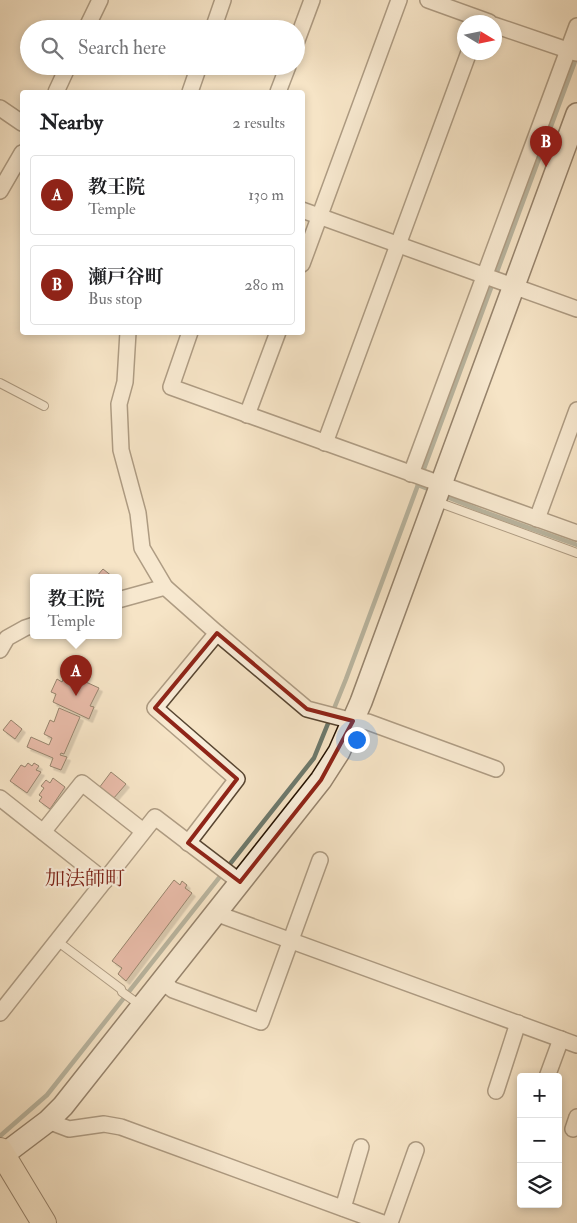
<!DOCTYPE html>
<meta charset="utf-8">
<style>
:root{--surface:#fff;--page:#f2f2f2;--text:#202124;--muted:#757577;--line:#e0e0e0;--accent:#8f2418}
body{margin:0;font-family:"IM FELL Double Pica","Noto Serif JP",serif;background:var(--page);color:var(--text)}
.controls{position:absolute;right:15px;bottom:15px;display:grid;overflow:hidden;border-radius:5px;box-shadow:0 2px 8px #0003}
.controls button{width:45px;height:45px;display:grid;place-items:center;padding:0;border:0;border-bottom:1px solid var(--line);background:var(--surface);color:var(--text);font:25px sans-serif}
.compass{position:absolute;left:457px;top:15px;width:45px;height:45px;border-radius:50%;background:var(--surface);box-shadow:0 2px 8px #0003;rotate:100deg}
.you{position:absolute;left:356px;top:739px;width:18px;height:18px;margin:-12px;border:4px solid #fff;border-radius:50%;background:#1a73e8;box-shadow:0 0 0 8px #1a73e833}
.badge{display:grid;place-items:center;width:32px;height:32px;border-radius:50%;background:var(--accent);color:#fff;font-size:16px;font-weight:700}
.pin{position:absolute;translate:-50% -41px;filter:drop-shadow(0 1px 2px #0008)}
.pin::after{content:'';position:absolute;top:26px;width:18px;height:15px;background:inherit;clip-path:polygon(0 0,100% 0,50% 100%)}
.popup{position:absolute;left:30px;top:574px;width:92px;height:65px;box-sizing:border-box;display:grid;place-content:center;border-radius:5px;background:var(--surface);filter:drop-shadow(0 1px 4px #0005);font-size:16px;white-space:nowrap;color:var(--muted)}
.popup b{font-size:19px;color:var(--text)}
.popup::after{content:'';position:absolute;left:50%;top:100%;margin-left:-10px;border:10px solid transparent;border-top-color:var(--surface)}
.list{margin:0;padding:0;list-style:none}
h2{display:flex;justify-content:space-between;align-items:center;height:65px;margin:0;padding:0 20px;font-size:21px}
h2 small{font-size:16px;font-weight:400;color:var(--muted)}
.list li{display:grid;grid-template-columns:32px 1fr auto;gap:15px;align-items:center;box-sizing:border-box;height:80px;margin:0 10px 10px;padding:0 10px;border:1px solid var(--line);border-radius:5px}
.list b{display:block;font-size:19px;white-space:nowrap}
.list p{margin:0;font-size:16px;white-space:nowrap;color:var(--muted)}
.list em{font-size:16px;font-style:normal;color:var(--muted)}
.icon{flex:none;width:28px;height:28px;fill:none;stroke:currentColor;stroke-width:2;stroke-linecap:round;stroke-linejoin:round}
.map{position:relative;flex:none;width:577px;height:1223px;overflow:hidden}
.search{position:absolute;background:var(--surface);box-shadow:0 2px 8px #0003;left:20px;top:20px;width:285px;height:55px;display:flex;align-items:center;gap:12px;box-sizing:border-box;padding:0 18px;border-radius:28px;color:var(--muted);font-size:19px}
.panel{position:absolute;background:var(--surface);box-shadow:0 2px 8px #0003;left:20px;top:90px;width:285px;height:245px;border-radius:5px}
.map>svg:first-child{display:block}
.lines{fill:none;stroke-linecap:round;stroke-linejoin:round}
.stream{stroke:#6d796c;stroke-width:4.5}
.building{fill:#d68880;stroke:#241101;filter:url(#shadow)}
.lane-casing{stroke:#584632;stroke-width:10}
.street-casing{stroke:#584632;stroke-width:18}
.secondary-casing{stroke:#241101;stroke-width:24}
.primary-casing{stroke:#241101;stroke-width:26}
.lane{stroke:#f9edda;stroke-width:8}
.street{stroke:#f9edda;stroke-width:15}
.secondary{stroke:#f9edda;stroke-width:21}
.primary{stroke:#f6e4c6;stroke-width:24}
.marked{fill:none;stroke:#8f2418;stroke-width:4;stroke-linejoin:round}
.labels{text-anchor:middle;stroke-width:4.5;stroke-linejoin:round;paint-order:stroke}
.neighbourhood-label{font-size:20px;fill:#7a1f14;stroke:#f9edda}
</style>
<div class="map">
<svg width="577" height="1223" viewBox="0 0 577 1223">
<defs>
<filter id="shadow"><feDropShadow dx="3.5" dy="3.5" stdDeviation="0" flood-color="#0004"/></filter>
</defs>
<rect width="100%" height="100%" fill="#f6e4c6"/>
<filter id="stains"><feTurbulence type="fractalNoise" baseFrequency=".004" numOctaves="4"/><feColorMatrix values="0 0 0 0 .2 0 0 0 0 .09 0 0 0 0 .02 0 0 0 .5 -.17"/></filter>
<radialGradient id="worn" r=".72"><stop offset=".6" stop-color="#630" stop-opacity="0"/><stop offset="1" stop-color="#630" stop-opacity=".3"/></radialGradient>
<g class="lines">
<g class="stream">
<polyline points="418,485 433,491"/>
<polyline points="442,495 482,511 577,545"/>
<polyline points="0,1136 47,1095 314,758 346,679 577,56"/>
</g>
</g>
<g class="building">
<polygon points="103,569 113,577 96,577"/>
<polygon points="66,673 99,688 90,706 94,707 89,719 53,702 56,694 51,692 57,679 62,682"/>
<polygon points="59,708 80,717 64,754 61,753 60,755 67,757 61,770 50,766 53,758 27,747 31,737 49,745 52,738 44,734 50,720 54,722"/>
<polygon points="11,720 22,729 15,739 3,730"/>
<polygon points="28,763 32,766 34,763 39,766 36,770 41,772 27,793 10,781 21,765 25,767"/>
<polygon points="111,772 126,784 113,799 99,788"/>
<polygon points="53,778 65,787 50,809 39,801 42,797 39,795 44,788 41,786 46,780 50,783"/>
<polygon points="174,880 180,885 182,881 187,885 185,888 192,893 126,981 118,974 122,968 112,961"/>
</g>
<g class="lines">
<g class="lane-casing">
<g id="lane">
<polyline points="0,383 44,406"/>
<polyline points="436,500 443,504 577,553"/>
<polyline points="57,941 121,989 122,992 140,1005"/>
</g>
</g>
<g class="street-casing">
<g id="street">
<polyline points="428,0 489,22"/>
<polyline points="494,25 576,53"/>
<polyline points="86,29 100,0"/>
<polyline points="213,29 223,0"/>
<polyline points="296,43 312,0"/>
<polyline points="56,92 68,66"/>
<polyline points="190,92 199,66"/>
<polyline points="278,92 288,66"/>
<polyline points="0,108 22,123"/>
<polyline points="0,191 22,153"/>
<polyline points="302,210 577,309"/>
<polyline points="302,264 399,0"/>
<polyline points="128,332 125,382 119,404 121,450 138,513 142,548 165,587 217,633 307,709 353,721 368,722 496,769"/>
<polyline points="190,332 171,387 577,533"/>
<polyline points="247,415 278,332"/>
<polyline points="325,443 469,52"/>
<polyline points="411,474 577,26"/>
<polyline points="537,519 577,410"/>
<polyline points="118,600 165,587"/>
<polyline points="0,650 7,638 25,628 34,625"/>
<polyline points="0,798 105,881"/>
<polyline points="43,832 82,783 143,831"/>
<polyline points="188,843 237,779 155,708 217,633"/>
<polyline points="215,913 577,1045"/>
<polyline points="162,982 173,990 261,1022 320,860"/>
<polyline points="0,1013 155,817 240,882"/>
<polyline points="547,1077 561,1039"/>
<polyline points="496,1091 518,1023"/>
<polyline points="48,1121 69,1129 104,1124 121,1127 383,1223"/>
<polyline points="573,1129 577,1117"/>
<polyline points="343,1208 361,1147"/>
<polyline points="390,1223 416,1150"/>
</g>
</g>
<g class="secondary-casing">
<polyline id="secondary" points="3,1155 48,1121 63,1106 321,780 339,752 361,702 577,114"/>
</g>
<g class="primary-casing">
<polyline id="primary" points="0,1150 44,1223"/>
</g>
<use href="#lane" class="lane"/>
<use href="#street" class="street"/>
<use href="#secondary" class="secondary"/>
<use href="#primary" class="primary"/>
</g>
<path d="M0 0H577V1223H0ZM217,633L307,709L353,721L321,780L240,882L188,843L237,779L155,708Z" fill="#f6e4c6" fill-opacity=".55" fill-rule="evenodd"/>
<path class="marked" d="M217,633L307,709L353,721L321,780L240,882L188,843L237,779L155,708Z"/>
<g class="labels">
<g class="neighbourhood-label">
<text x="85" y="885">加法師町</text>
</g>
</g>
<rect width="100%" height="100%" filter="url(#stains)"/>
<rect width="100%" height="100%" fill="url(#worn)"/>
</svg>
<div class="controls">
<button>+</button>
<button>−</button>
<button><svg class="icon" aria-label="layers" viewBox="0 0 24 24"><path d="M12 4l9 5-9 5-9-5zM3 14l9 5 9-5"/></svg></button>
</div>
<svg class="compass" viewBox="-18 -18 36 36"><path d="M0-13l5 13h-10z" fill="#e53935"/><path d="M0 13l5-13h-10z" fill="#757577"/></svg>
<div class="you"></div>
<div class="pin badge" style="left:76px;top:696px">A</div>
<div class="popup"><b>教王院</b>Temple</div>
<div class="pin badge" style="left:546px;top:167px">B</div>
<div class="search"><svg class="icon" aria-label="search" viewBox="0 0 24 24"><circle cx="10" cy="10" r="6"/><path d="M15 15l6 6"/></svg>Search here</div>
<section class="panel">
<h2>Nearby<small>2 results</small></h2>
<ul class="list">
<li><span class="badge">A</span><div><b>教王院</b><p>Temple</p></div><em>130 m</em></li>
<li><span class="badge">B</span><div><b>瀬戸谷町</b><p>Bus stop</p></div><em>280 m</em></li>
</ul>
</section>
</div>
